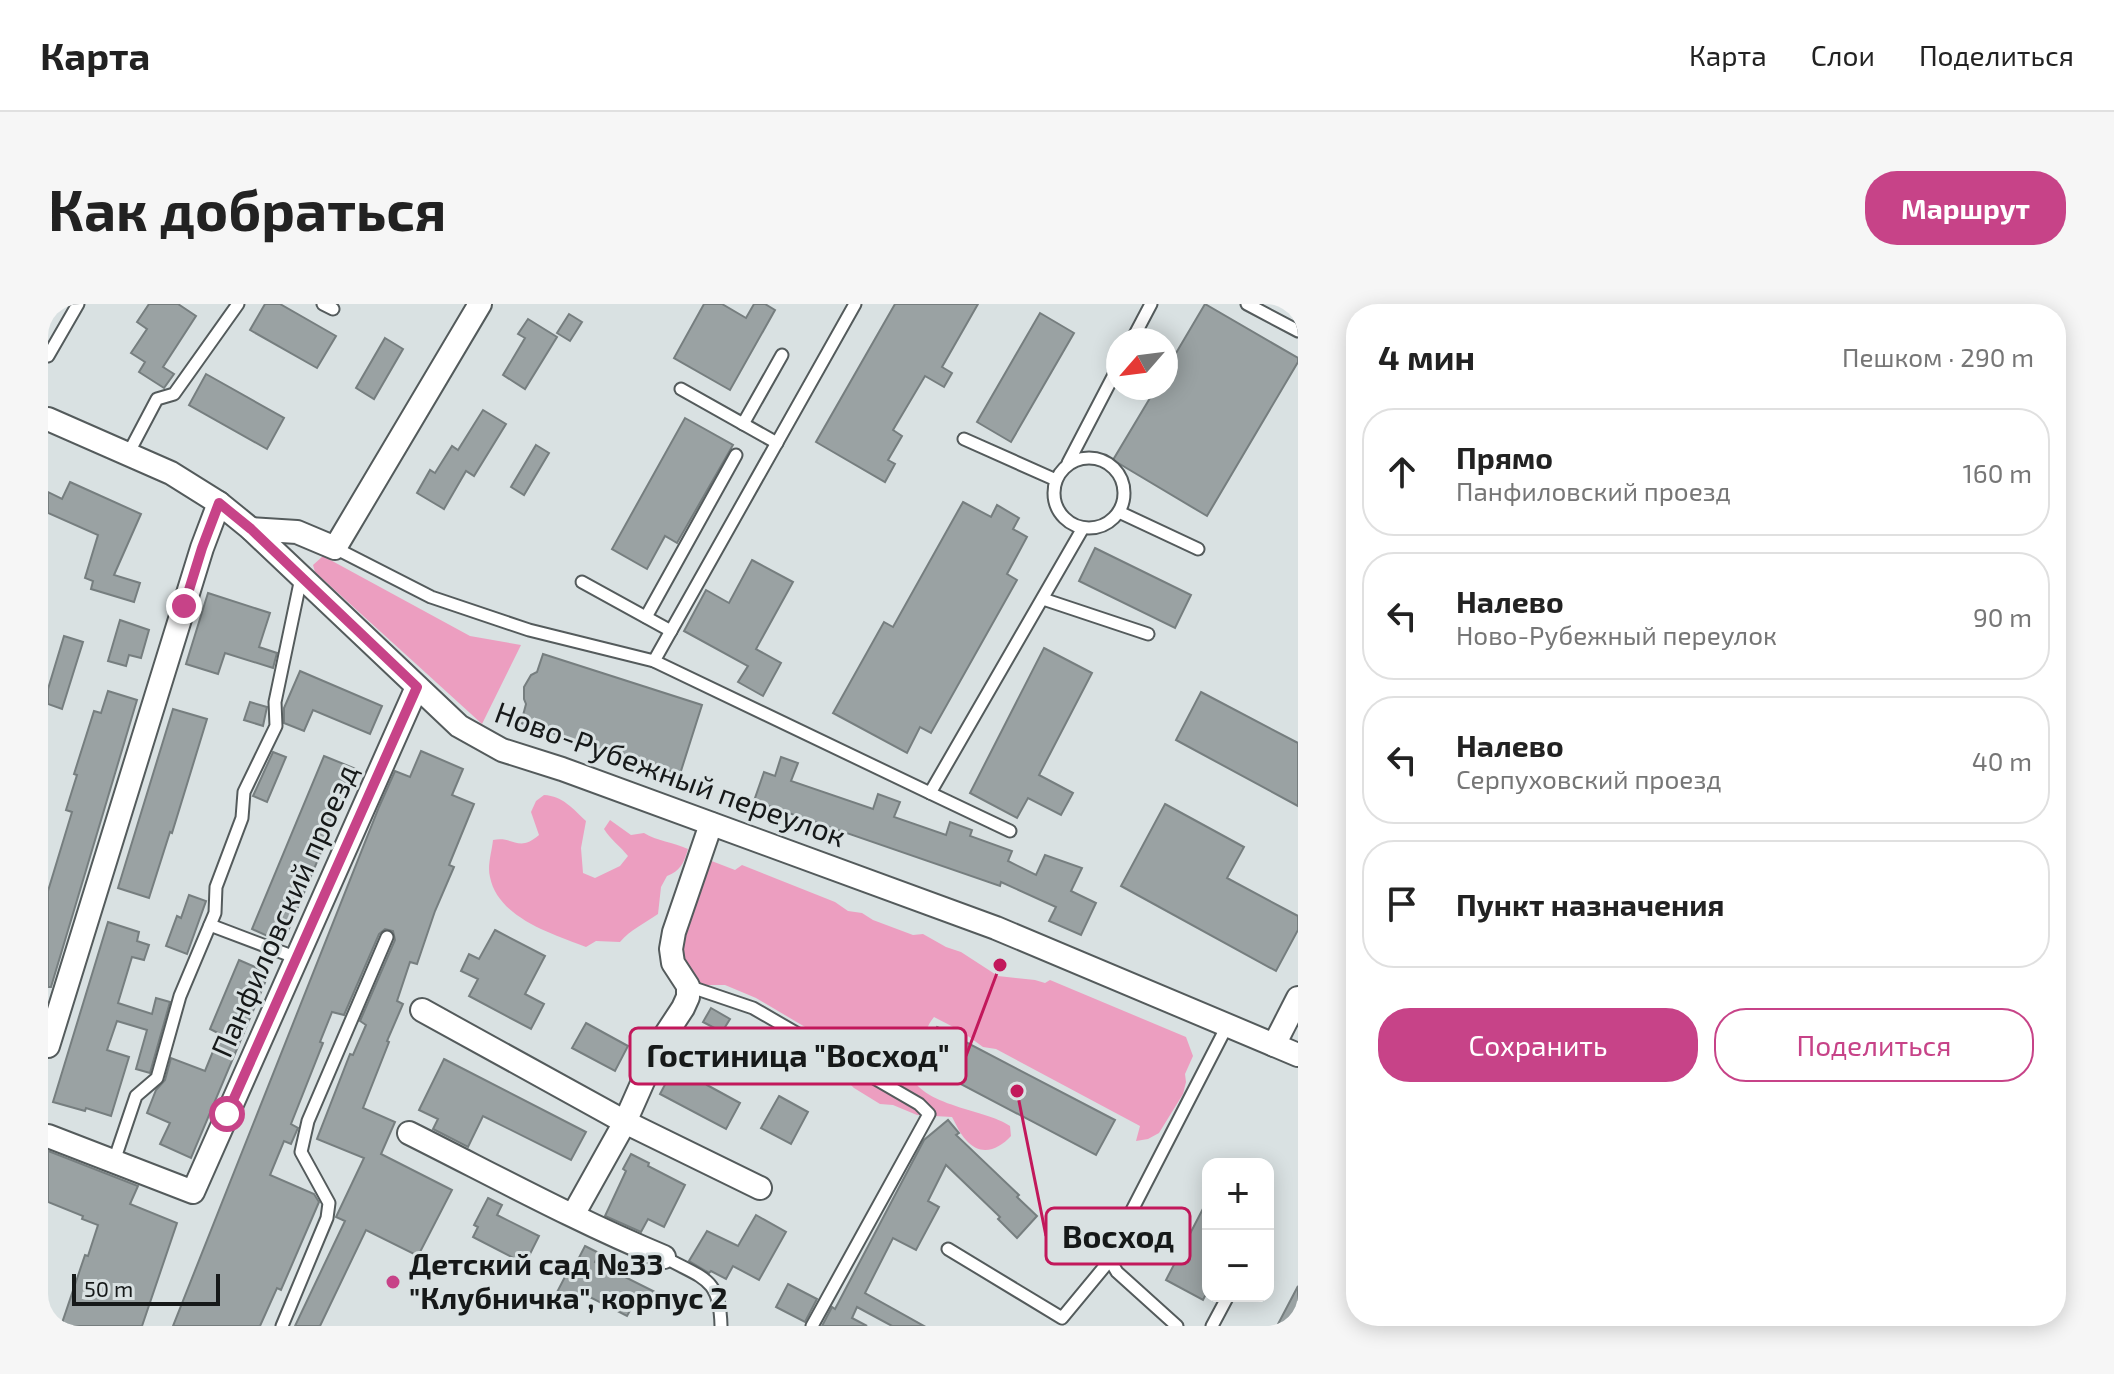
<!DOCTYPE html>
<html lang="ru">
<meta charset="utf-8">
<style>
:root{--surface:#fff;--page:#f6f6f6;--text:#222;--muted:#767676;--line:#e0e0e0;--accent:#c74388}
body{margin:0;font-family:"Exo 2",sans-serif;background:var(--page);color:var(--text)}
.controls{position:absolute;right:24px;bottom:24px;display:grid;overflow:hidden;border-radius:16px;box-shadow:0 4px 20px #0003}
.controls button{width:72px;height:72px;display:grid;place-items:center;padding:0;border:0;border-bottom:2px solid var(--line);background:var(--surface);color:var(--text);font:40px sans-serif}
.compass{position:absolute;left:1058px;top:24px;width:72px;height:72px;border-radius:50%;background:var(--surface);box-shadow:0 4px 20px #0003;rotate:242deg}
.scale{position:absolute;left:24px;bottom:20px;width:148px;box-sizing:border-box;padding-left:8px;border:4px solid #161919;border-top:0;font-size:22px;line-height:28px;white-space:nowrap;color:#161919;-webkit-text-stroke:6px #d9e1e2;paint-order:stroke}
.stop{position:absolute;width:24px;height:24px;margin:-18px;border:6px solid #c74388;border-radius:50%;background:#fff}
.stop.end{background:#c74388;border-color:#fff;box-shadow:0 2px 8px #0008}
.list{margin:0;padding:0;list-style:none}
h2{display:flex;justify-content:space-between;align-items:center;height:104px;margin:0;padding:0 32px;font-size:34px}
h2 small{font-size:26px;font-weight:400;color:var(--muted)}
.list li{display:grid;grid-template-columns:52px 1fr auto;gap:24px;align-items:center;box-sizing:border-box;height:128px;margin:0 16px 16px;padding:0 16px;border:2px solid var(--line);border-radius:32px}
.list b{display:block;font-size:30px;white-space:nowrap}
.list p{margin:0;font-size:26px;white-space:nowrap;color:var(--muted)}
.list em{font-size:26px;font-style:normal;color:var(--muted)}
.actions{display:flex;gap:16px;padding:24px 32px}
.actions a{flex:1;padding:18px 0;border:2px solid var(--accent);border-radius:32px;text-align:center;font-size:28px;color:var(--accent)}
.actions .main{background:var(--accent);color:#fff}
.icon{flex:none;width:44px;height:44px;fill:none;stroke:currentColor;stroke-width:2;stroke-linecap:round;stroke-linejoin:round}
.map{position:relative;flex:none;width:1250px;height:1022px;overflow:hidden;border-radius:32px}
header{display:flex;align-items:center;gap:48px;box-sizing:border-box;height:112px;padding:0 40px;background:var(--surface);border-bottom:2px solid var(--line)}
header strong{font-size:38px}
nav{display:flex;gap:44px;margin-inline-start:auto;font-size:28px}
.intro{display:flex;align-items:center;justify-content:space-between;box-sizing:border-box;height:192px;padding:0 48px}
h1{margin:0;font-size:56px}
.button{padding:20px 36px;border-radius:32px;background:var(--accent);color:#fff;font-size:28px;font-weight:700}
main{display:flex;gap:48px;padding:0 48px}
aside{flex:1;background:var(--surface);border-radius:32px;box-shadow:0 4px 20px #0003}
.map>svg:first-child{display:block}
.green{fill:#ec9ec0}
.building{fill:#9aa2a3;stroke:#767e7f;stroke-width:2}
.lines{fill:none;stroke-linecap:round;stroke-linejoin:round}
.service-casing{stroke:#545b5c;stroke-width:15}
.minor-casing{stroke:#545b5c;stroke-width:26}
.service{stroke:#fff;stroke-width:11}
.minor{stroke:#fff;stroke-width:22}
.route{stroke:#c74388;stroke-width:10}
.poi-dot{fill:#c74388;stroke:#d9e1e2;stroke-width:3}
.labels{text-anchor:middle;stroke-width:6;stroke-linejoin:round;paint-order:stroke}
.street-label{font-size:30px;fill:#161919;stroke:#d9e1e2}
.poi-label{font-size:30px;font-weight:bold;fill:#161919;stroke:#d9e1e2;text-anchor:start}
.leader{fill:none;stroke:#c2185b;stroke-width:3}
.callout-dot{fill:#c2185b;stroke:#d9e1e2;stroke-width:3}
.callout{fill:#d9e1e2;stroke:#c2185b;stroke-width:3}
.callout-label{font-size:32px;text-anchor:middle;font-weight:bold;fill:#161919}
</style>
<header>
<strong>Карта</strong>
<nav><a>Карта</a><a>Слои</a><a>Поделиться</a></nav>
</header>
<div class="intro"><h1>Как добраться</h1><a class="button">Маршрут</a></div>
<main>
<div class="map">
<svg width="1250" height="1022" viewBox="0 0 1250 1022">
<rect width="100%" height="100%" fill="#d9e1e2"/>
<g class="green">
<polygon points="275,252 422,332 473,341 434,420 267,268 265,261"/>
<path d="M496,491C515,492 525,505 538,517L533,544L535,569L547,574L572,562L580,552C572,542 563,536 556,525L562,516L583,531L596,529C609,537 625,538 640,545C636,559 632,567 619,572L613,583L610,610C597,619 582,626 572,638L548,637L538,643C505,630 450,614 442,573C439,562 444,547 445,536C467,532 470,549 491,531L483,508L488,497Z"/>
<path d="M661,556L687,566L694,561L787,598L800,607L814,609L825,616L865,631L875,630L898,643L913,648L950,672L987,676L997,679L1002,676L1138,733L1145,752L1137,770L1138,778L1135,790L1111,829L1100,835L1088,837L1092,822L948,745L935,743L913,727L886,713C878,722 878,731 872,741C869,748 865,751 863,758C855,801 938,804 962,822L963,832C950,846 933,853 918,836C912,830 908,820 904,813L869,811L845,801L832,800L806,784L786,765L784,753L791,743L708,694L677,681H647L636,662L631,642Z"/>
</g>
<g class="building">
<polygon points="101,0 130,0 148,12 115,63 126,70 116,84 91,68 97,58 83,49 99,25 89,18"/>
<polygon points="217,0 232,0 288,32 269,64 202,26"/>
<polygon points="656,0 674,0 698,14 706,0 717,0 727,6 682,86 626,54"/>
<polygon points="847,0 930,0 894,63 904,69 896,83 877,72 845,126 854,132 840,156 847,160 837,178 768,138"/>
<polygon points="1157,0 1250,54 1250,58 1159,212 1065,156 1108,84 1118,84 1118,66"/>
<polygon points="992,9 1026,29 963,138 929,118"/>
<polygon points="521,10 534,18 522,37 509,29"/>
<polygon points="480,15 509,33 477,85 455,71 477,34 470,30"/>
<polygon points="337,34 355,45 326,95 308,84"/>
<polygon points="158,70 236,114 219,145 141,101"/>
<polygon points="435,106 458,120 426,172 418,167 396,205 369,189 382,166 387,169 404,142 410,146"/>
<polygon points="637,114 685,141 629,239 617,232 599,265 564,245"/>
<polygon points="488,141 501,149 476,191 463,183"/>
<polygon points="22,178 93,210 66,271 92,279 86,298 43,285 45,277 37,274 50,231 0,209 0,188 14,195"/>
<polygon points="915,198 943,213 949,201 971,214 965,225 979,233 959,270 969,276 883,429 872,423 859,449 785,409 836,318 845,323"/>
<polygon points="1047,244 1143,291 1127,324 1031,277"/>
<polygon points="704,256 745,278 708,345 733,359 715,392 690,378 700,362 636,327 658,286 681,299"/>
<polygon points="160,289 222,309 211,343 229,349 225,364 177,349 170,370 138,360"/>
<polygon points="72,316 101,326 93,354 81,351 78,362 60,357"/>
<polygon points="16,332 35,338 14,405 0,400 0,385"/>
<polygon points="996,344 1044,369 991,471 1025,489 1013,511 980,494 969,514 922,489"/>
<polygon points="495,350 654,401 632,470 473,419 478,400 476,395 476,383 483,371 489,368"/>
<polygon points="252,367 334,402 322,430 265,406 256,427 236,419 236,404"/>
<polygon points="60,387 89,396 3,683 0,683 0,587 24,508 18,506 29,471 26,470 46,407 53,409"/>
<polygon points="1153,388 1250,439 1250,502 1128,436"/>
<polygon points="202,398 219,403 215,422 196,416"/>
<polygon points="125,405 159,415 124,529 122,528 101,594 70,584"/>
<polygon points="373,447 415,465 404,491 426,500 401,561 406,563 387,607 369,660 362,658 349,697 355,700 339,737 341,738 315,804 347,818 333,850 404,886 370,952 318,926 272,1022 247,1022 297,917 288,913 316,854 269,835 302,750 305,751 318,721 312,717 347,636 345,627 337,625 331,630 296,711 284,708 272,738 275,739 243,820 250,824 243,840 236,837 222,871 266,890 271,898 233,986 229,984 212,1022 125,1022 331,503 347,467 362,473"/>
<polygon points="225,448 238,453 219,498 205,492"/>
<polygon points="276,452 308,465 235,639 204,625"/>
<polygon points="733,453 750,459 743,477 825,505 830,490 852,498 846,513 898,531 902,518 924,526 922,532 964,547 960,557 988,571 997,551 1034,564 1023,587 1048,599 1033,631 1001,617 1008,603 953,578 952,582 706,497 716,468 727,472"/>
<polygon points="1117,500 1196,543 1179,574 1250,612 1250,626 1228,667 1073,582"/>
<polygon points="141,591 158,597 139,650 118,642 129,612 133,614"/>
<polygon points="60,618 91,628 89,637 101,641 96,656 84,653 70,699 104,710 108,694 122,698 102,769 88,765 99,726 69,717 59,746 81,753 63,812 38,804 37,807 5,798"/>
<polygon points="447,626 497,652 477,690 496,700 483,725 421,692 430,675 413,667 421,650 431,655"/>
<polygon points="191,656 221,669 143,854 112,840 122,819 99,809 108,786 117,776 123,754 157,767 172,730 162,725"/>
<polygon points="663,704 682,715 674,728 655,718"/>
<polygon points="538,719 580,742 567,767 524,744"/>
<polygon points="889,723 1067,816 1048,851 871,758"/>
<polygon points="641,748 669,763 659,781 692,799 678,825 612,790 621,773 626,776"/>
<polygon points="396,755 538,828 523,856 435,812 420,843 385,825 390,815 371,806"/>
<polygon points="731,792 760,808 743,840 713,824"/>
<polygon points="900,816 911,829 908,831 971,891 969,893 989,912 969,934 950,915 952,913 898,861 880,897 891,903 868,946 845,934 817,989 876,1022 844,1022 809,1003 804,1014 819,1022 774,1022 784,1003 787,1005 876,836"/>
<polygon points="0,847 90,882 82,900 129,919 94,1022 13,1022 37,951 40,952 50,921 34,915 35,912 0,898"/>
<polygon points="583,850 601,859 600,862 637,881 616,923 600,915 593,928 557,912 578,867 575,865"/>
<polygon points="440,894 454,901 449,911 491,932 477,960 425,933 430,923 426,921"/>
<polygon points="1160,895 1160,986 1155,996 1118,976"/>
<polygon points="708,911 738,928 711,976 685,962 678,975 663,967 661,969 641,957 659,927 690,942"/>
<polygon points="537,942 551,949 547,958 607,988 600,1002 588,996 579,1012 532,988 525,1001 507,992 520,967 523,969"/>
<polygon points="740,980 769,995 757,1018 728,1003"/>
<polygon points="1250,982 1250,1022 1229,1022"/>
</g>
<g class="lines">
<g class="service-casing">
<g id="service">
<polyline points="275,0 285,5"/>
<polyline points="1199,0 1250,27"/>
<polyline points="1084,36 1103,0"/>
<polyline points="0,52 30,0"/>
<polyline points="633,85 729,139"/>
<polyline points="695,120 734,51"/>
<polyline points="916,135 1008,176"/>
<polyline points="80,150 109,95 126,90 190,0"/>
<circle cx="1041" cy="189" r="35"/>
<polyline points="1020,159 1070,63"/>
<polyline points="1071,208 1150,245"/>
<polyline points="287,244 383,293 481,326 606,357 882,489 1035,224"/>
<polyline points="534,278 623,327"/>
<polyline points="995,295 1100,330"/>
<polyline points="598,313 688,151"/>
<polyline points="606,357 807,0"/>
<polyline points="882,489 962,527"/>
<polyline points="162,621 249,654"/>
<polyline points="640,682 705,704 871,800 881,810 764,1022"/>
<polyline points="66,857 88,792 109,774 132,692 167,609 168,583 194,514 196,488 228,422 227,398 253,274"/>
<polyline points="900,945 1014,1014 1062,956"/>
<path d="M616,953C655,975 672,973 673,1022"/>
<polyline points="234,1022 279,914 281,899 253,848 260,817 339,633"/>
<polyline points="1129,1022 1069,968 1062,956 1064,945 1179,722"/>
<polyline points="1164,1022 1180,992"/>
</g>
</g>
<g class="minor-casing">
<g id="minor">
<polyline points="0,115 123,169 171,199 203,225 411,422 454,446 514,465 948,624 1250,751"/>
<polyline points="203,225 249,228 287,244 432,0"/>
<polyline points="374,706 577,818 712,884"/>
<polyline points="1226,741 1250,694"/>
<polyline points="0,742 154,244 171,199"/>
<path d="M361,829C445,871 529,917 616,953"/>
<polyline points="0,832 145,888 369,383"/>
<polyline points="525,911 577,818 612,739 635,704 640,693 640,682 625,659 623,645 626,628 663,520"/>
</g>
</g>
<use href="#service" class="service"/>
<use href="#minor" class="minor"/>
</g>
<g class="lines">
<polyline class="route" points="136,302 154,244 171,199 203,225 369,383 179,810"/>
</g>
<circle class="poi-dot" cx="345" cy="978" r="8"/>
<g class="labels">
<g class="street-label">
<text transform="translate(622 471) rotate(20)" y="10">Ново-Рубежный переулок</text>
<text transform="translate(237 607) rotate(-66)" y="10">Панфиловский проезд</text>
</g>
<g class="poi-label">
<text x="361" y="971">Детский сад №33<tspan x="361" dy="34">"Клубничка", корпус 2</tspan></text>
</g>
</g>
<path class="leader" d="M952 661L918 752M969 787L998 932"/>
<g class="callout-dot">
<circle cx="952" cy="661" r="8"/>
<circle cx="969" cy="787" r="8"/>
</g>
<g class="callout">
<rect x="582" y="724" width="336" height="56" rx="8"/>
<rect x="998" y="904" width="144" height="56" rx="8"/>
</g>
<g class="callout-label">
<text x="750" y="763">Гостиница "Восход"</text>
<text x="1070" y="944">Восход</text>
</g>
</svg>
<div class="controls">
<button>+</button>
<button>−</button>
</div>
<svg class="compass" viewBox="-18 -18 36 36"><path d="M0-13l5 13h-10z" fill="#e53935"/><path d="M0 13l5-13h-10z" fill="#767676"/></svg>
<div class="scale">50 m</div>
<div class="stop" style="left:179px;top:810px"></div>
<div class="stop end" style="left:136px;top:302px"></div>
</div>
<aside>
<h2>4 мин<small>Пешком · 290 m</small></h2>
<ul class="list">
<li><svg class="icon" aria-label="ahead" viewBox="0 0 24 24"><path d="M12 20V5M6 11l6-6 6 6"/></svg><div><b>Прямо</b><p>Панфиловский проезд</p></div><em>160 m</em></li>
<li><svg class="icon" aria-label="left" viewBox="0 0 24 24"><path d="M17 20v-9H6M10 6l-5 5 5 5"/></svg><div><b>Налево</b><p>Ново-Рубежный переулок</p></div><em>90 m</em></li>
<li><svg class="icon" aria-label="left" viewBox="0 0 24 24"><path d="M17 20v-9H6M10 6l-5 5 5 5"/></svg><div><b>Налево</b><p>Серпуховский проезд</p></div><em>40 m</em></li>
<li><svg class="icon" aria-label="arrive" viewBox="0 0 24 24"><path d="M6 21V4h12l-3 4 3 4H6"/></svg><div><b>Пункт назначения</b></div></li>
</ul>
<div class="actions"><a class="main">Сохранить</a><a>Поделиться</a></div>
</aside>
</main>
